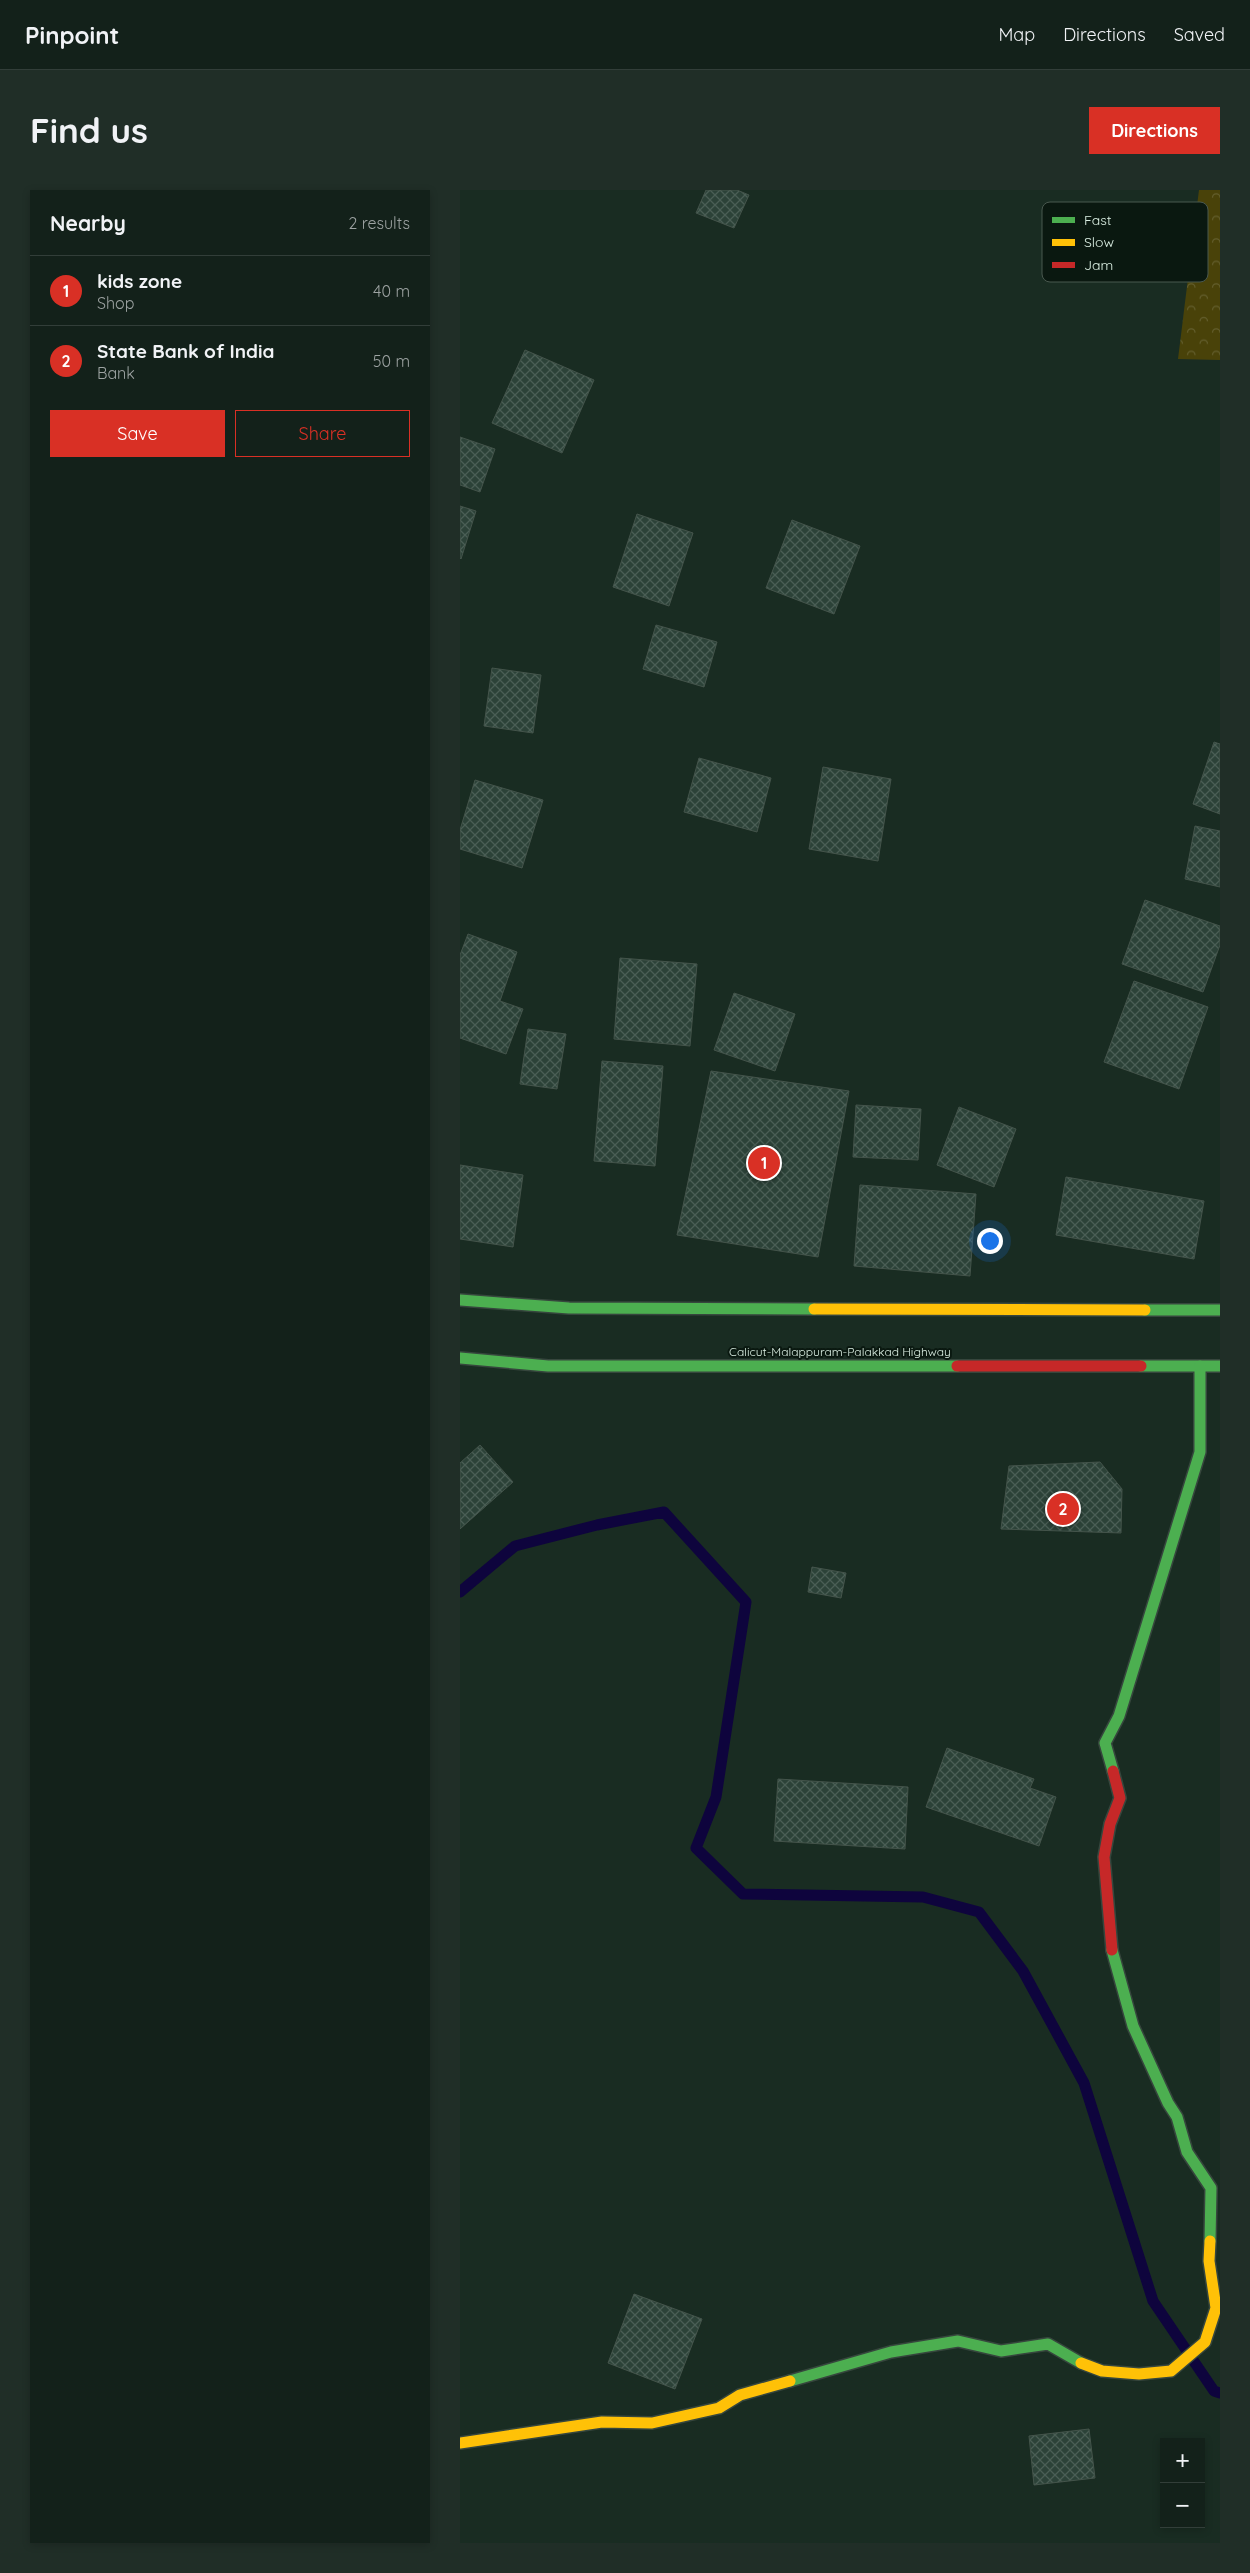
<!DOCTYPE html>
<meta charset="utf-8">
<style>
:root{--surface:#13211a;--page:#202e27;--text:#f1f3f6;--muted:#9da3a2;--line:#323e39;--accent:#d93025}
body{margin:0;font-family:Quicksand,sans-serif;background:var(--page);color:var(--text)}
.controls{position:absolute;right:15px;bottom:15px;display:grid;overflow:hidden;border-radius:0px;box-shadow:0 2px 8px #0003}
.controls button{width:45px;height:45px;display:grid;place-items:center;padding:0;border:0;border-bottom:1px solid var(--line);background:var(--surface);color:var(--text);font:25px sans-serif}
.you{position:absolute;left:529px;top:1050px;width:18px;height:18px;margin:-12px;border:4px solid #fff;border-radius:50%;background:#1a73e8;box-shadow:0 0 0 8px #1a73e833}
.badge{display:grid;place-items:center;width:32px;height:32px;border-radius:50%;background:var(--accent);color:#fff;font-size:16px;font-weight:700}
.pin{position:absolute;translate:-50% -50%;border:2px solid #fff;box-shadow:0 1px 5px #0006}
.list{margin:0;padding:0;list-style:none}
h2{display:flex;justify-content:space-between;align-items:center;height:65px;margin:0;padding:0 20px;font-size:21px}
h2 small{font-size:16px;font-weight:400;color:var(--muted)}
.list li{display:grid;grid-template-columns:32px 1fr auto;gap:15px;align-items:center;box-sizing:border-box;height:70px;padding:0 20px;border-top:1px solid var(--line)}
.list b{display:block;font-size:19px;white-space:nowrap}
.list p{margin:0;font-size:16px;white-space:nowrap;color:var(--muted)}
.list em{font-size:16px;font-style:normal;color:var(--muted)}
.actions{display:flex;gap:10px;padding:15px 20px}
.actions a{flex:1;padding:11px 0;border:1px solid var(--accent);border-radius:0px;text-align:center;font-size:18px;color:var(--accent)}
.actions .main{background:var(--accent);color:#fff}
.map{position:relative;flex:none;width:760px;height:2353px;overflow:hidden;border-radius:0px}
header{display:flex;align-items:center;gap:30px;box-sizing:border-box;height:70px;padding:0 25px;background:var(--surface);border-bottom:1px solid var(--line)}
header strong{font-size:24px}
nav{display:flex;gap:28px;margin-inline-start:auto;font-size:18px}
.intro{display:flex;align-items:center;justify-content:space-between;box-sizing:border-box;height:120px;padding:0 30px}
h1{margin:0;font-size:35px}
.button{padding:12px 22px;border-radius:0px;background:var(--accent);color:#fff;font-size:18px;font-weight:700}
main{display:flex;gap:30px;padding:0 30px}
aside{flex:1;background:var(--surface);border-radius:0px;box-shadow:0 2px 8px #0003}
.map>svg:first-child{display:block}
.forest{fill:url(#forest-crowns)}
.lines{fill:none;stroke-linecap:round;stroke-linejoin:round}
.stream{stroke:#0e043d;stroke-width:11}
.building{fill:url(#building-cross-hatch);stroke:#44544b}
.fast-casing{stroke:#36463d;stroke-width:14}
.slow-casing{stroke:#36463d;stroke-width:14}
.jam-casing{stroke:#36463d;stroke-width:14}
.fast{stroke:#4caf50;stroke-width:11}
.slow{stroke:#ffc107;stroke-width:11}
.jam{stroke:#c62828;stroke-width:11}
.labels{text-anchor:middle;stroke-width:4;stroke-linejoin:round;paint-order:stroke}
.street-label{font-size:12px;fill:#dbefe3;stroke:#0a1810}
.key{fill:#0a1810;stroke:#49584f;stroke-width:1}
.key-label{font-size:14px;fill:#dbefe3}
</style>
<header>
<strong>Pinpoint</strong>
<nav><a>Map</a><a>Directions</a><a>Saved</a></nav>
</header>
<div class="intro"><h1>Find us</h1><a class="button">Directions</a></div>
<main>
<aside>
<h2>Nearby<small>2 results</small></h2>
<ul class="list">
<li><span class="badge">1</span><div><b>kids zone</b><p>Shop</p></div><em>40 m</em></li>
<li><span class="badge">2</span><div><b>State Bank of India</b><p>Bank</p></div><em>50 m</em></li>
</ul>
<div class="actions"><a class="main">Save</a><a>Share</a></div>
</aside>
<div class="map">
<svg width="760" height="2353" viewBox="0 0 760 2353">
<defs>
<pattern id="forest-crowns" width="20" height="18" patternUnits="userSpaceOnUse" patternTransform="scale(1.25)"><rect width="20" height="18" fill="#494209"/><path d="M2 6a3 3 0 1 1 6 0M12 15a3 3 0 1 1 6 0" fill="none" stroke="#635e2d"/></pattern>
<pattern id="building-cross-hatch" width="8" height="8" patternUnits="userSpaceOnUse" patternTransform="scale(1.25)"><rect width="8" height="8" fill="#2c4238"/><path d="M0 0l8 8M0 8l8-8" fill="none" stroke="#4a5e55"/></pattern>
</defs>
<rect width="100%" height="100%" fill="#192c22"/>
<polygon class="forest" points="739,0 760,0 760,170 718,169"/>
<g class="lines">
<polyline class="stream" points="0,1402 55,1356 137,1335 204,1322 286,1412 256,1607 236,1658 283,1704 463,1707 519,1722 563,1781 624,1893 693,2111 754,2201 760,2203"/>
</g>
<g class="building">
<polygon points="246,0 277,0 289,5 274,38 236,23"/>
<polygon points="65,160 134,190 102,263 32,233"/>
<polygon points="0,247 35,259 20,302 0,295"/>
<polygon points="0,316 16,321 1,369 0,368"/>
<polygon points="177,324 233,343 209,416 153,397"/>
<polygon points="332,330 400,356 374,424 306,398"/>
<polygon points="196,435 257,452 244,497 183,479"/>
<polygon points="32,478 81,485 73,543 24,536"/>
<polygon points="754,552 760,554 760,624 733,614"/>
<polygon points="239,568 311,588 297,642 224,622"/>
<polygon points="363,577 431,589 418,671 349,659"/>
<polygon points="15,590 83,610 62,678 0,659 0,640"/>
<polygon points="735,636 760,641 760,697 725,689"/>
<polygon points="685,710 760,736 760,755 743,802 662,774"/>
<polygon points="8,744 57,762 40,811 63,819 46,864 0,848 0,765"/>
<polygon points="160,768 237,774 230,856 154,849"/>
<polygon points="674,791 748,817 719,899 644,872"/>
<polygon points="274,803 335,824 315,881 254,860"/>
<polygon points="68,839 106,844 97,899 60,894"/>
<polygon points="142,871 203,876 195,976 134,971"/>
<polygon points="251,881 389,901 358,1067 217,1045"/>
<polygon points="396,915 461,919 458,970 393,967"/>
<polygon points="499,917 556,939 534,997 477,975"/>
<polygon points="0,975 63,985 53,1057 0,1049"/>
<polygon points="606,987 744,1011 734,1069 596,1045"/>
<polygon points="400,995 516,1004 510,1086 394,1076"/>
<polygon points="20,1255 53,1292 0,1339 0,1273"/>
<polygon points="640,1272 662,1299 661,1343 541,1339 549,1276"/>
<polygon points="352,1377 386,1383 381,1408 348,1402"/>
<polygon points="487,1558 574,1589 570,1598 596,1607 579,1656 466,1617"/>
<polygon points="318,1589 448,1597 445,1659 314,1651"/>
<polygon points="174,2104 242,2129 215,2199 148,2173"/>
<polygon points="629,2239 635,2288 574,2295 569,2246"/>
</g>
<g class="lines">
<g class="fast-casing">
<g id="fast">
<polyline points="0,1110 109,1118 354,1119"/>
<polyline points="685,1120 760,1120"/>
<polyline points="0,1168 88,1176 497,1176"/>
<polyline points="681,1176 760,1176"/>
<polyline points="653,1581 645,1553 659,1526 740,1262 740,1176"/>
<polyline points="652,1760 673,1836 708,1913 717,1927 727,1962 751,1998 750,2051"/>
<polyline points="330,2191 431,2162 498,2151 541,2161 588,2154 621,2173"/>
</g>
</g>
<g class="slow-casing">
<g id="slow">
<polyline points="354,1119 685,1120"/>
<polyline points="621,2173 642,2181 679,2184 711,2181 745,2152 756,2118 749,2071 750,2051"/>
<polyline points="0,2253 142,2232 192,2233 259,2218 280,2205 330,2191"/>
</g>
</g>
<g class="jam-casing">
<g id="jam">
<polyline points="497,1176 681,1176"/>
<polyline points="652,1760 644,1667 650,1634 660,1608 653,1581"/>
</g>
</g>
<use href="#fast" class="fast"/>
<use href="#slow" class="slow"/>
<use href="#jam" class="jam"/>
</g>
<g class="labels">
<g class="street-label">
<text x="380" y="1166">Calicut-Malappuram-Palakkad Highway</text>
</g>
</g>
<rect x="582" y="12" width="166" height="80" rx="8" class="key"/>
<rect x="592" y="27" width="23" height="6" fill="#4caf50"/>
<rect x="592" y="49" width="23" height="7" fill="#ffc107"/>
<rect x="592" y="72" width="23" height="6" fill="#c62828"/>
<g class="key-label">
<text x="624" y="35">Fast</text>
<text x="624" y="57">Slow</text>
<text x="624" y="80">Jam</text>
</g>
</svg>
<div class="controls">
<button>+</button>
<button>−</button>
</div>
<div class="you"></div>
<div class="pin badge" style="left:304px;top:973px">1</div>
<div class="pin badge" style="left:603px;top:1319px">2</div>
</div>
</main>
